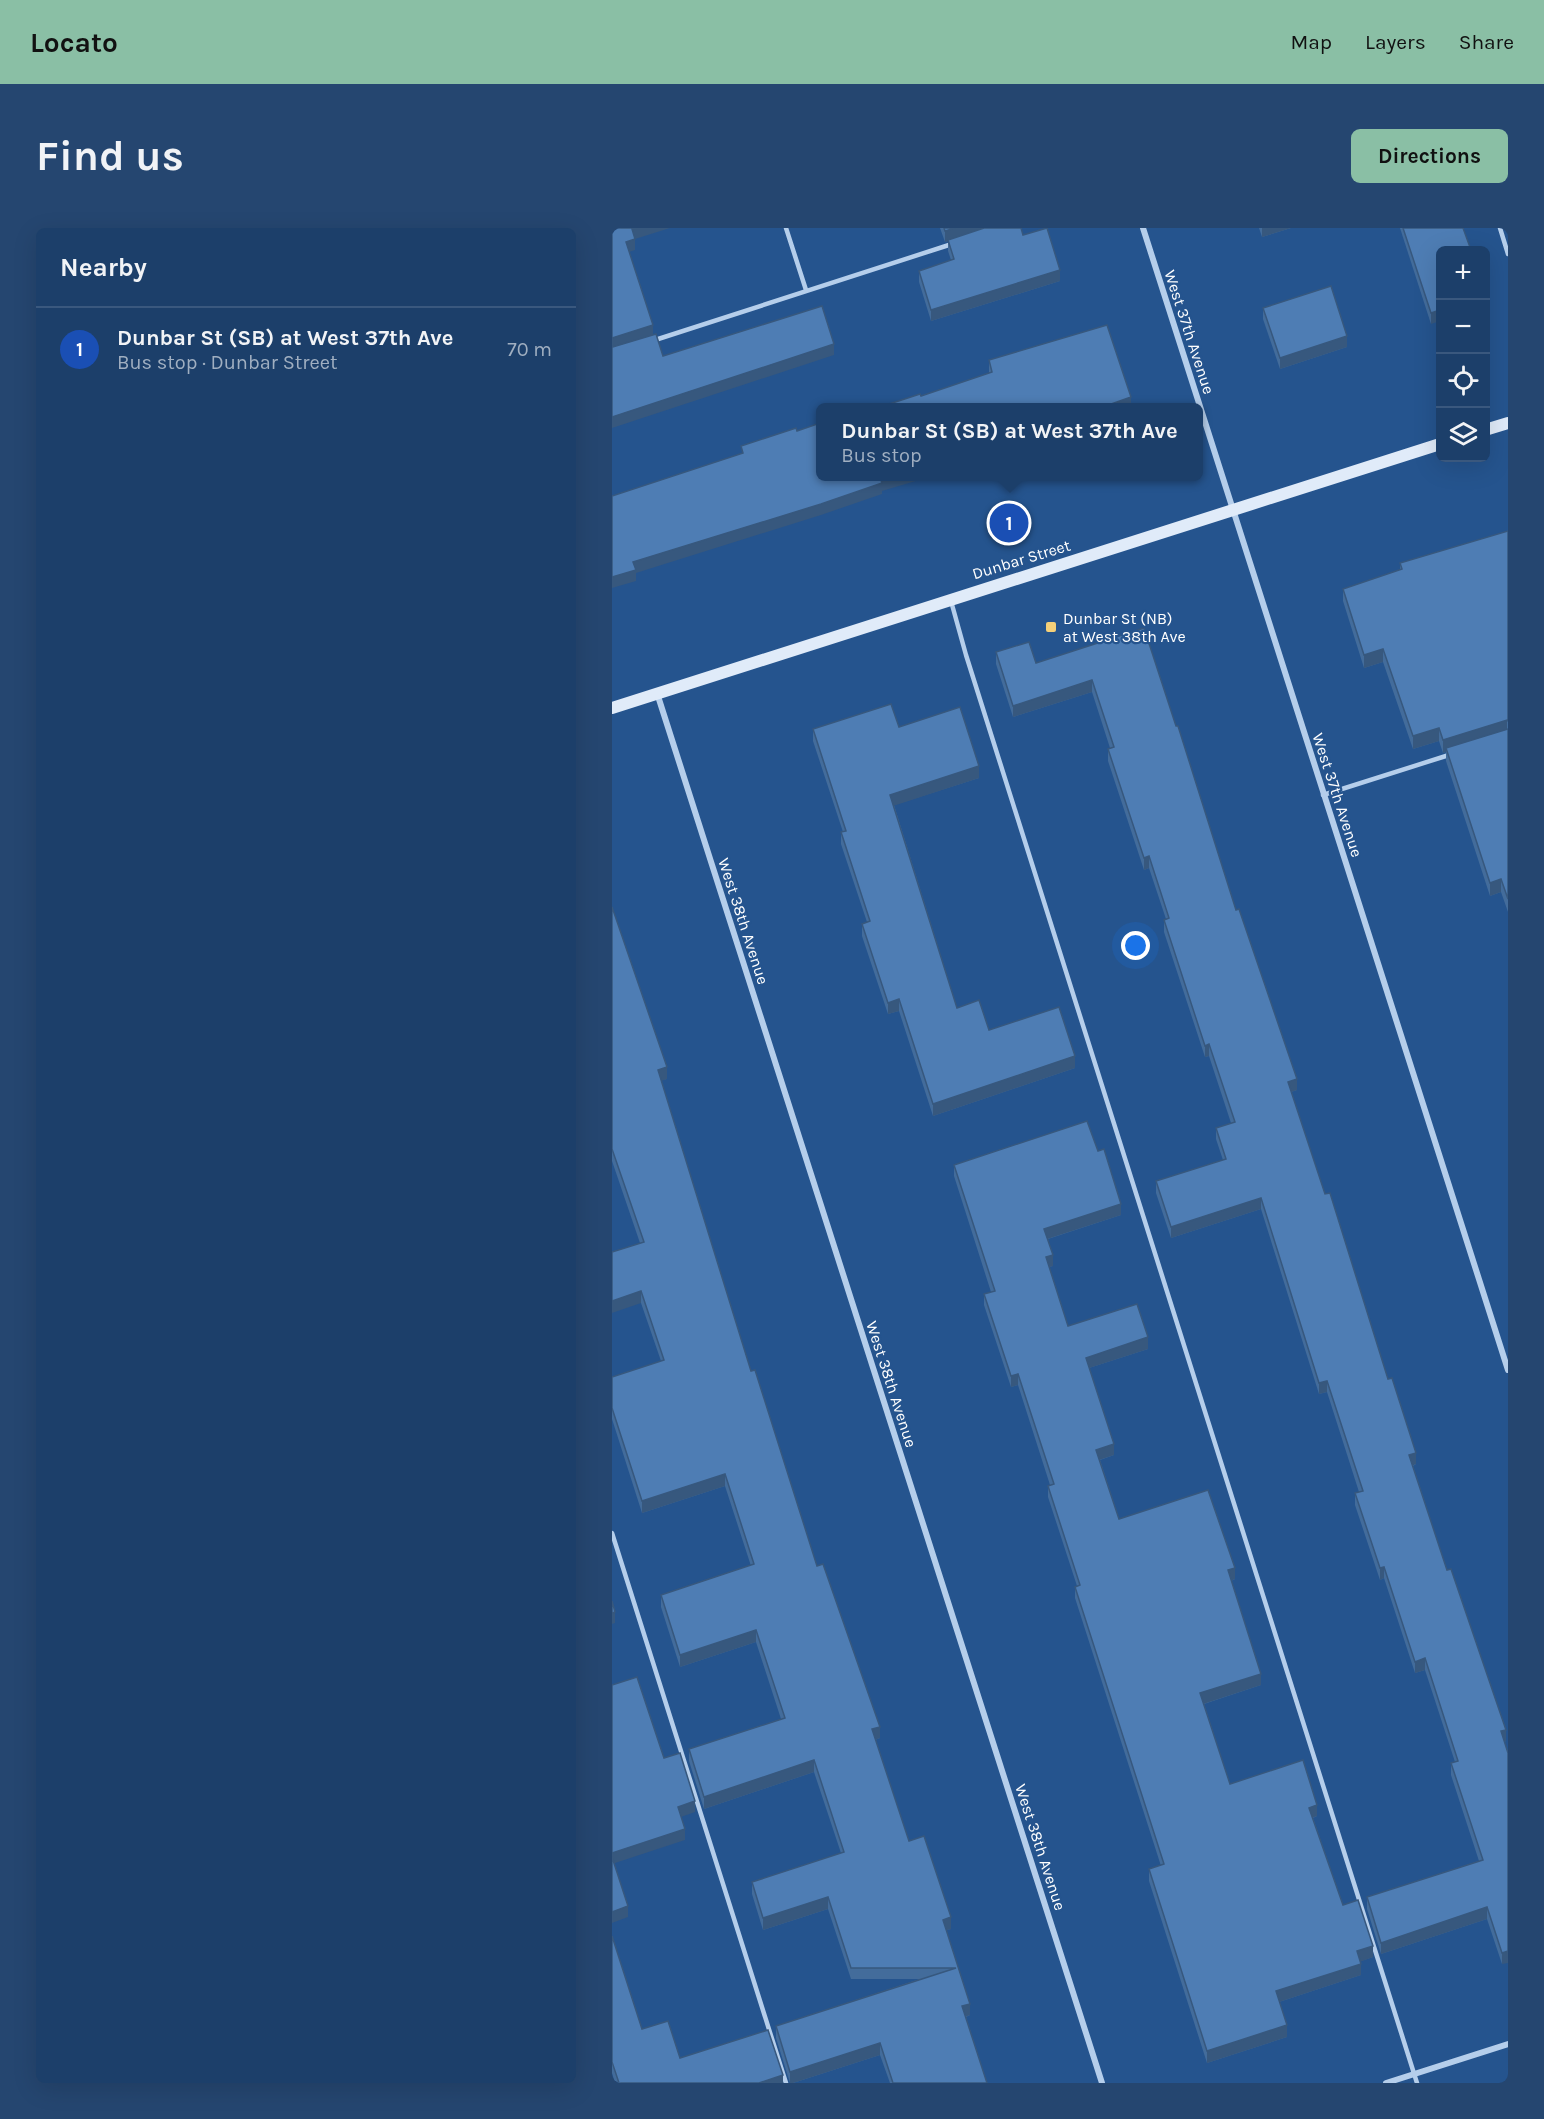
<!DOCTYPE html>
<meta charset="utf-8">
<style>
:root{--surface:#1c3f6a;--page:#254670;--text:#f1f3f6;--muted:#a0afc1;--line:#3a587e;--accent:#8abfa5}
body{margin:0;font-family:Karla,sans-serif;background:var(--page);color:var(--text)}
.controls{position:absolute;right:18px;top:18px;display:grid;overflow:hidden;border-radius:9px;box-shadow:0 6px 24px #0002}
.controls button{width:54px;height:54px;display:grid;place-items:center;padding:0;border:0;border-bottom:2px solid var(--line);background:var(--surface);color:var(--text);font:30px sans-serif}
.you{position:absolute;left:524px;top:718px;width:21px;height:21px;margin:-15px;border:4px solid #fff;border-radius:50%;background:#1a73e8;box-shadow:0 0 0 9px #1a73e833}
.badge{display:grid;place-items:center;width:39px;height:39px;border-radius:50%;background:var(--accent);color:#fff;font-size:20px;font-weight:700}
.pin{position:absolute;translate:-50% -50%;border:3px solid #fff;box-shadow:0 2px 6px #0006}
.popup{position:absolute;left:204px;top:175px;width:387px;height:78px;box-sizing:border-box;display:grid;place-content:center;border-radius:9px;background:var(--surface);filter:drop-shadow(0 2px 4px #0005);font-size:20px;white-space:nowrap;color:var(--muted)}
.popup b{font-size:22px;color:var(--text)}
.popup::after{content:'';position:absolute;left:50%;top:100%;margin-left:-12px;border:12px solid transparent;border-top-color:var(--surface)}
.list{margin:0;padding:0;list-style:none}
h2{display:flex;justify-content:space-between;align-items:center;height:78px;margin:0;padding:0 24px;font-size:26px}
h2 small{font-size:20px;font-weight:400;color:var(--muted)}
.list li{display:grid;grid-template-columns:39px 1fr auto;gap:18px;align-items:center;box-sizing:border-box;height:84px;padding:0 24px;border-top:2px solid var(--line)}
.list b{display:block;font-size:22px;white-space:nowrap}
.list p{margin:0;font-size:20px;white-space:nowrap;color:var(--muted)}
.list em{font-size:20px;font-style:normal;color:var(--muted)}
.icon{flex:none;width:33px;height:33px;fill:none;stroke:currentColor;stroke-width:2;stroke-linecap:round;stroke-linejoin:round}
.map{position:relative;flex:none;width:896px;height:1855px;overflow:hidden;border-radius:9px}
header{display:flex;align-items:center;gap:36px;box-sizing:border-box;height:84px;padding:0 30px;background:var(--accent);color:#111}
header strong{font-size:28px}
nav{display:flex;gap:33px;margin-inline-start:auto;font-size:21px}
.intro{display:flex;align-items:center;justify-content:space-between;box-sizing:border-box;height:144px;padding:0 36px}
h1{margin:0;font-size:42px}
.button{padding:15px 27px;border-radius:9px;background:var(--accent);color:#111;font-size:21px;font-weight:700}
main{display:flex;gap:36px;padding:0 36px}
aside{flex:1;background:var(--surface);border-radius:9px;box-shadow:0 6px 24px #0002}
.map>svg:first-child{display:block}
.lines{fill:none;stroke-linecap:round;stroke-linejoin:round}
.service{stroke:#b5ceeb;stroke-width:4.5}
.minor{stroke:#b5ceeb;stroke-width:6}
.secondary{stroke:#e0ebf9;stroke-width:12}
.wall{fill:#436c9b}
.shaded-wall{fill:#37587e}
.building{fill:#4e7db4;stroke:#37587e;stroke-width:1.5}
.poi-dot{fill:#f5d079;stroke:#25548e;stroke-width:2}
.labels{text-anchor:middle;stroke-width:4.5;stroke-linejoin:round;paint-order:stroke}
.street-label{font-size:16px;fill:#fff;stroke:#25548e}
.poi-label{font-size:16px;fill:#fff;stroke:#25548e;text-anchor:start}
</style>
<header>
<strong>Locato</strong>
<nav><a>Map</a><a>Layers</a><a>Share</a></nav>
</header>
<div class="intro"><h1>Find us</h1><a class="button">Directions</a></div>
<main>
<aside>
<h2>Nearby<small></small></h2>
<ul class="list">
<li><span class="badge" style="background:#1a4fb4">1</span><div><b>Dunbar St (SB) at West 37th Ave</b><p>Bus stop · Dunbar Street</p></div><em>70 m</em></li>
</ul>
</aside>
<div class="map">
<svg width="896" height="1855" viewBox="0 0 896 1855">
<rect width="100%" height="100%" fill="#25548e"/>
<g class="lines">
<g class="service">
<polyline points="174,0 194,62"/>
<polyline points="888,0 896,26"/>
<polyline points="40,113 340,16"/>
<polyline points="339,373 354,427 805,1855"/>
<polyline points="711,567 837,527"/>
<polyline points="0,1305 174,1855"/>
</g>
<g class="minor">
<polyline points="531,0 896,1142"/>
<polyline points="45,465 490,1855"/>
<polyline points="774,1855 896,1816"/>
</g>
<g class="secondary">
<polyline points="873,202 896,195"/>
<polyline points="0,480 828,216"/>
</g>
</g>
<g class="wall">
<polygon points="328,0 409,0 411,7 448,53 319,93 307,54 307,43 339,32 336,23 336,13 333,14"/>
<polygon points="647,0 679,0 650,9"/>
<polygon points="788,0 851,0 819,96"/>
<polygon points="651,80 735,119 668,141 651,91"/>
<polygon points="377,132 519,180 309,168 377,146"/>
<polygon points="896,303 896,684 889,664 878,668 834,533 834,524 831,525 827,513 801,521 771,434 752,440 731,373 731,361 788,342 788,335"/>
<polygon points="532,400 624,682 685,862 679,864 713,966 804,1236 801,1238 835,1342 894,1513 892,1514 890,1736 875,1691 769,1726 755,1681 755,1669 867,1633 839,1547 839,1535 843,1534 813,1442 803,1445 772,1350 768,1352 743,1277 743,1265 747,1264 715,1164 707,1166 649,981 559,1010 544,965 544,953 611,932 604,911 604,900 619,895 597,828 593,829 552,704 552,692 554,691 537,640 532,642 496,533 496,521 498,520 480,464 401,489 384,436 384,424 424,435"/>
<polygon points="287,499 367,550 282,577 345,780 377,802 463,840 321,888 287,783 276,786 250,708 250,696 255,694 229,616 229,604 231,604 201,513 201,501"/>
<polygon points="0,679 55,851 49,852 139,1143 205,1338 268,1510 263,1512 297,1613 339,1701 334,1702 358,1787 354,1789 375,1855 278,1855 268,1827 181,1855 178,1855 164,1810 164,1798 308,1751 239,1751 216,1681 151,1702 140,1666 140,1654 229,1625 202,1544 92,1581 77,1533 77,1521 169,1491 144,1414 68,1439 49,1379 49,1367 139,1338 113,1258 30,1285 0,1191 0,1149 49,1133 29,1075 28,1015 0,933"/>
<polygon points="342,937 509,987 436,1011 441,1038 437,1039 456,1098 536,1121 477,1140 502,1227 488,1232 507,1291 623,1351 619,1353 649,1457 592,1476 618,1556 705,1588 701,1590 731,1677 761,1729 749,1733 749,1747 667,1774 675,1809 595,1835 537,1653 537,1641 549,1638 463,1370 463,1359 465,1358 436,1269 436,1258 438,1257 406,1157 399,1159 372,1077 372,1066 379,1064 342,948"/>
<polygon points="0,1708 30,1801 68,1830 171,1855 3,1855 0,1845"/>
</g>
<g class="shaded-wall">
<polygon points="24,0 58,0 23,11 23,22 14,25 14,14 20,1"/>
<polygon points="343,0 377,0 333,14 333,3"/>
<polygon points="650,0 679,0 650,9"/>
<polygon points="448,42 448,53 319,93 319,82"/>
<polygon points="828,82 828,93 819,96 819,85"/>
<polygon points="41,97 41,108 0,121 0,110"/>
<polygon points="735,108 735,119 668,141 668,130"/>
<polygon points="222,116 222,127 0,200 0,189"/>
<polygon points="519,169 519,180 488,180"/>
<polygon points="280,249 317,249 270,263 270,266 209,287 24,345 24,353 0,360 0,349 21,334"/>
<polygon points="771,421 771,434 752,440 752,427"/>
<polygon points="480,452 480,464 401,489 401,478"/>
<polygon points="895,492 895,505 834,520 834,524 831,525 831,512"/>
<polygon points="827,500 827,513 801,521 801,508"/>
<polygon points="367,538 367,550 278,579 278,567"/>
<polygon points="537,628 537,640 532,642 532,630"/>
<polygon points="889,651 889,664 878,668 878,655"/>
<polygon points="287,771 287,783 276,786 276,775"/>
<polygon points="597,816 597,828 593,829 593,818"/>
<polygon points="463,828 463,840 321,888 321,876"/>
<polygon points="55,839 55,851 46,854 46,842"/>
<polygon points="685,851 685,862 676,865 676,854"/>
<polygon points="649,970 649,981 559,1010 559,999"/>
<polygon points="509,976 509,987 432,1012 432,1001"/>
<polygon points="441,1027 441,1038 434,1040 434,1029"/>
<polygon points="29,1063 29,1075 0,1085 0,1073"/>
<polygon points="536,1109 536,1121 474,1141 474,1130"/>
<polygon points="406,1146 406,1157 399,1159 399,1148"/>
<polygon points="715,1153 715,1164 707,1166 707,1155"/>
<polygon points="502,1216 502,1227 484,1233 484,1222"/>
<polygon points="804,1225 804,1236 797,1239 797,1227"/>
<polygon points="113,1246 113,1258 30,1285 30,1273"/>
<polygon points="772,1339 772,1350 768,1352 768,1340"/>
<polygon points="623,1340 623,1351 616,1354 616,1342"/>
<polygon points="3,1384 3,1395 0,1396 0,1385"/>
<polygon points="144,1402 144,1414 68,1439 68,1427"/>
<polygon points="813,1430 813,1442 803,1445 803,1434"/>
<polygon points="649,1446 649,1457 588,1477 588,1465"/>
<polygon points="268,1499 268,1510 260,1513 260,1501"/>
<polygon points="894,1502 894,1513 889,1515 889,1503"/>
<polygon points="202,1532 202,1544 92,1581 92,1569"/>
<polygon points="83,1573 83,1584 66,1590 66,1579"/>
<polygon points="705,1577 705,1588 697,1591 697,1580"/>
<polygon points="73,1601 73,1612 0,1636 0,1625"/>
<polygon points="216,1669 216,1681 151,1702 151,1690"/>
<polygon points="16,1678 16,1689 0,1695 0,1684"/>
<polygon points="875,1679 875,1691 769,1726 769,1715"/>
<polygon points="339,1689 339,1701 331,1703 331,1692"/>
<polygon points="761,1718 761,1729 745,1735 745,1723"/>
<polygon points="896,1723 896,1735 890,1736 890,1725"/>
<polygon points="749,1736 749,1747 664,1775 664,1763"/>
<polygon points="358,1776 358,1787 350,1790 350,1778"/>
<polygon points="675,1797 675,1809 595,1835 595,1823"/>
<polygon points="268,1815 268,1827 181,1855 178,1855 178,1844"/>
<polygon points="171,1847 171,1855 147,1855"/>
</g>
<g class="building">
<polygon points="0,0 24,0 20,1 23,11 14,14 41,97 0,110"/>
<polygon points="332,0 343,0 333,3"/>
<polygon points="372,0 409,0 411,7 435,0 448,42 319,82 307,43 342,31 336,12"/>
<polygon points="791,0 851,0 859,22 828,22 828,82 819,85"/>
<polygon points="719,58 735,108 668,130 651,80"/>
<polygon points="210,78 222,116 0,189 0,118 1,119 44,106 51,128"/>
<polygon points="495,97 519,169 488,180 265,180 308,166 309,168 380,144 377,132"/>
<polygon points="208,195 208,249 280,249 269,252 270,255 209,276 21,334 24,342 0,349 0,268 131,225 129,218 184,200 185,203"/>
<polygon points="896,303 896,493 895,492 831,512 827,500 801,508 771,421 752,427 731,361 790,341 788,335"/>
<polygon points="532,400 564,498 566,498 624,682 627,681 685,851 676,854 713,966 718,965 776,1151 780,1150 804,1225 797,1227 835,1342 839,1341 894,1502 889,1503 896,1525 896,1723 890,1725 875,1679 769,1715 755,1669 871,1632 839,1535 846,1533 813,1430 803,1434 772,1339 768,1340 743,1265 751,1263 715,1153 707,1155 649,970 559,999 544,953 614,931 604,900 623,894 597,816 593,818 552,692 557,690 537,628 532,630 496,521 502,519 480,452 401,478 384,424 417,414 424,435"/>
<polygon points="279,476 287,499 348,479 367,538 278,567 345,780 367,772 377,802 447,779 463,828 321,876 287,771 276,775 250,696 258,693 229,604 234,603 201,501"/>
<polygon points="896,501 896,671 889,651 878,655 834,520"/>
<polygon points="0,679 55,839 46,842 139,1143 143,1142 205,1338 211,1336 268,1499 260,1501 297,1613 312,1608 339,1689 331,1692 358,1776 350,1778 375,1855 281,1855 268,1815 178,1844 164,1798 344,1740 239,1740 216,1669 151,1690 140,1654 232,1624 202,1532 92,1569 77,1521 173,1490 144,1402 68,1427 49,1367 142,1336 113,1246 30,1273 0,1180 0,1149 52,1132 29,1063 0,1073 0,1024 32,1014 0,921"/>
<polygon points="475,893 486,923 492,921 509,976 432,1001 441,1027 434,1029 456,1098 525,1076 536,1109 474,1130 502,1216 484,1222 507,1291 596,1262 623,1340 616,1342 649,1446 588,1465 618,1556 691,1532 705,1577 697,1580 731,1677 746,1672 761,1718 745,1723 749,1736 664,1763 675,1797 595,1823 537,1641 552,1636 463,1359 468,1357 436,1258 442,1256 406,1146 399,1148 372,1066 383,1063 342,937"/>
<polygon points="0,1373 3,1384 0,1385"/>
<polygon points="25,1449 52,1530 68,1525 83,1573 66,1579 73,1601 0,1625 0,1457"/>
<polygon points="0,1629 16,1678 0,1684"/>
<polygon points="0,1708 30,1801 56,1793 68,1830 156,1802 171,1847 147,1855 7,1855 0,1834"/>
</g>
<rect class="poi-dot" x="433" y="393" width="12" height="12" rx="3"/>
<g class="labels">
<g class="street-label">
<text transform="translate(578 104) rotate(72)" y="6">West 37th Avenue</text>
<text transform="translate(409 331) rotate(-17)" y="6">Dunbar Street</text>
<text transform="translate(726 567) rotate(72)" y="6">West 37th Avenue</text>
<text transform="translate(132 693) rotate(72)" y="6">West 38th Avenue</text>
<text transform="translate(280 1156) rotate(72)" y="6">West 38th Avenue</text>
<text transform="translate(429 1619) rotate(72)" y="6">West 38th Avenue</text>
</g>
<g class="poi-label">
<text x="451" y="396">Dunbar St (NB)<tspan x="451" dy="18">at West 38th Ave</tspan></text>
</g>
</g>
</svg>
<div class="controls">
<button>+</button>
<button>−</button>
<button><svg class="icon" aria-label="locate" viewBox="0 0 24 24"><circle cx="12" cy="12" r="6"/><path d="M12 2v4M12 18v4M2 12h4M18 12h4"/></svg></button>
<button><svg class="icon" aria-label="layers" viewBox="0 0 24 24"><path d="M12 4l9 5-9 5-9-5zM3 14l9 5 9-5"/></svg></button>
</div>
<div class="you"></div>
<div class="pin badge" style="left:397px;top:295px;background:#1a4fb4">1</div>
<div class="popup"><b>Dunbar St (SB) at West 37th Ave</b>Bus stop</div>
</div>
</main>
